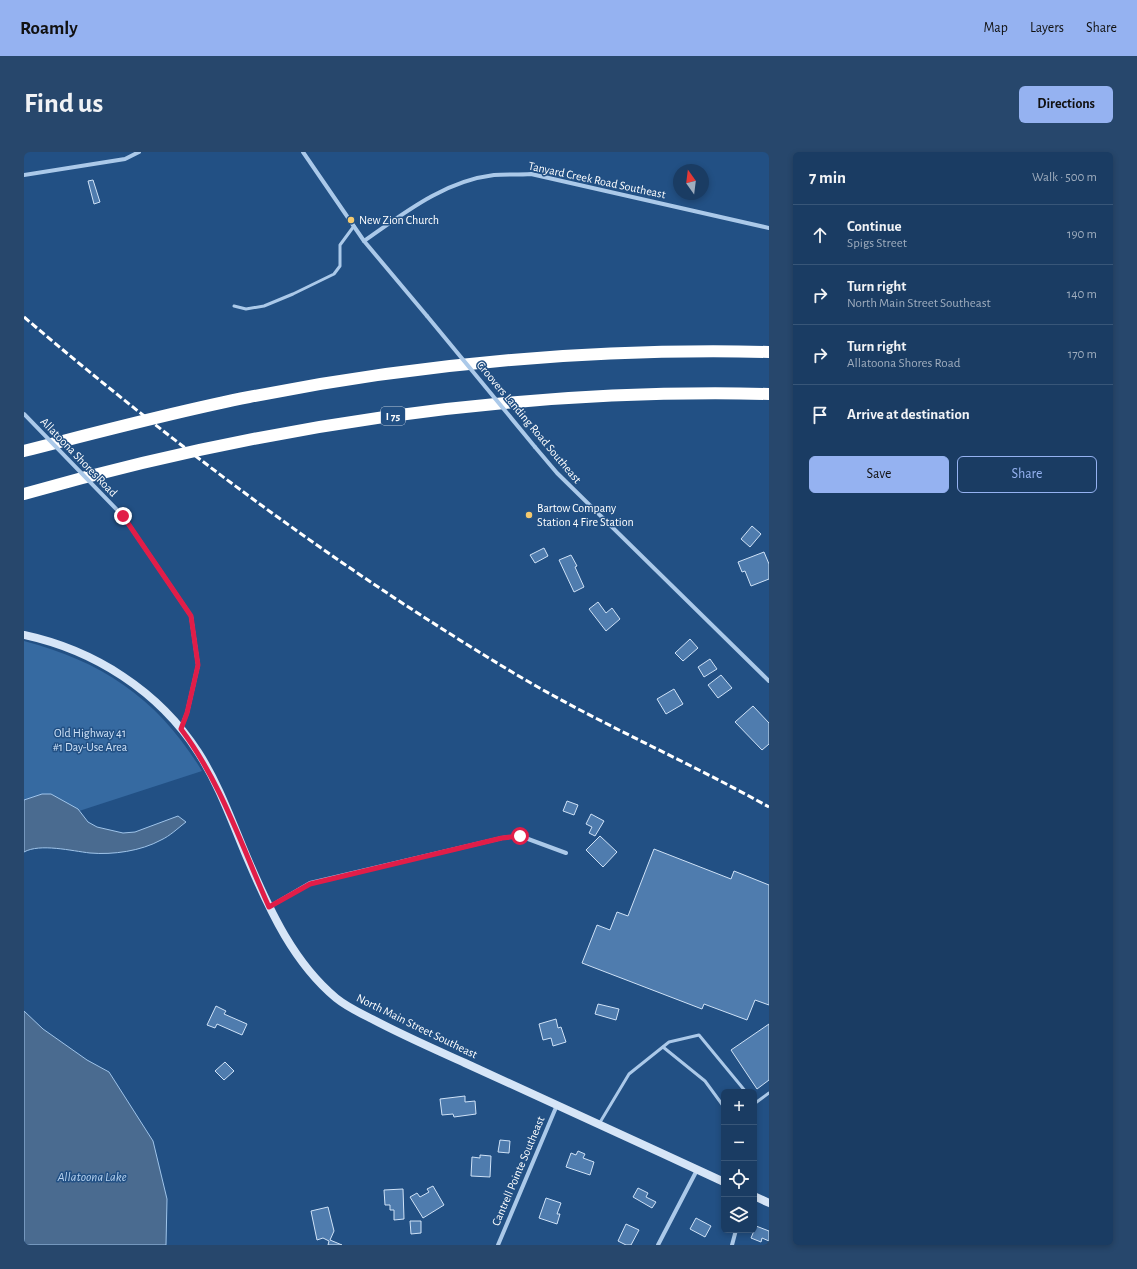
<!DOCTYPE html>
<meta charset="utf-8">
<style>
:root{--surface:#1a3c63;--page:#27476c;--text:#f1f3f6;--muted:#9fadbe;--line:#385678;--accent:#95b2f1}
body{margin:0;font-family:"Alegreya Sans",sans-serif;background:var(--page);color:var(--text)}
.controls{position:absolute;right:12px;bottom:12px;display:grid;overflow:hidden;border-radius:6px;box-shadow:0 2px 6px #0003}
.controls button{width:36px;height:36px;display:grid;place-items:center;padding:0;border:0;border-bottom:1px solid var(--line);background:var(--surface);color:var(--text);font:20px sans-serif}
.compass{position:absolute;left:649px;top:12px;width:36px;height:36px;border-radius:50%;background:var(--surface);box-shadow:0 2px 6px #0003;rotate:346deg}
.stop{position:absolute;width:12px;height:12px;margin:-9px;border:3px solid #e11d48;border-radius:50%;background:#fff}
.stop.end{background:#e11d48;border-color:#fff;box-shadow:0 1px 4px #0008}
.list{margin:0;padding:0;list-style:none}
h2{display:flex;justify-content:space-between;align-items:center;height:52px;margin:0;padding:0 16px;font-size:17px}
h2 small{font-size:13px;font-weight:400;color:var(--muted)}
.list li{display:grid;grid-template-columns:26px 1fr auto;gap:12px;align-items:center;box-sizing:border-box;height:60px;padding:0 16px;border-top:1px solid var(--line)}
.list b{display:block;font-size:15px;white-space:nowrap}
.list p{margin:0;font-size:13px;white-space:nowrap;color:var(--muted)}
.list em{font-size:13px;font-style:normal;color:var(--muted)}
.actions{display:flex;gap:8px;padding:12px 16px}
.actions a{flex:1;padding:9px 0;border:1px solid var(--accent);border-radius:6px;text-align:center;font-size:14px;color:var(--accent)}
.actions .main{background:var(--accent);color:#111}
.icon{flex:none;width:22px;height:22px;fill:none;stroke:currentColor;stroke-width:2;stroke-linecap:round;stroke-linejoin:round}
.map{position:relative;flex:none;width:745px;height:1093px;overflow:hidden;border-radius:6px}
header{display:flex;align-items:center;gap:24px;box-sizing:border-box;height:56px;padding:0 20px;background:var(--accent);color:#111}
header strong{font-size:19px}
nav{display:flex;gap:22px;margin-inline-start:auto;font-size:14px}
.intro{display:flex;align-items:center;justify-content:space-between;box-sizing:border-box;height:96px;padding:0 24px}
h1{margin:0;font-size:28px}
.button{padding:10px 18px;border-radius:6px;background:var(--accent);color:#111;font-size:14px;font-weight:700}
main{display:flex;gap:24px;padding:0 24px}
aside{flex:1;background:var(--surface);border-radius:6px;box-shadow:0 2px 6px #0003}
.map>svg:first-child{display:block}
.green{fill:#366aa1}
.water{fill:#4a6b90;stroke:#9fc4ea}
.building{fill:#4f7cae;stroke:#cfe2f7}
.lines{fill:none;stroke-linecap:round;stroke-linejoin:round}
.lane{stroke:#abc9e9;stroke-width:3}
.street{stroke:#abc9e9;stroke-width:4}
.secondary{stroke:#d6e5f7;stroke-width:8}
.highway{stroke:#fff;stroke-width:12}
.rail{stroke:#fff;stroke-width:3;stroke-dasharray:7 3;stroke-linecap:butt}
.street-bridge{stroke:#abc9e9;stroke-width:4}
.route{stroke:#e11d48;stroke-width:5}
.poi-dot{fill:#f4c96e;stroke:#225084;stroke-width:1.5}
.labels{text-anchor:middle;stroke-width:3;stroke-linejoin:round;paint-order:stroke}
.shield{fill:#225084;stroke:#bdcada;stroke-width:1}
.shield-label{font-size:11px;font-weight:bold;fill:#fff}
.street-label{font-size:12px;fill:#fff;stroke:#225084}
.poi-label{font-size:12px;fill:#fff;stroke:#225084;text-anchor:start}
.park-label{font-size:12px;fill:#cfe2f7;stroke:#225084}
.water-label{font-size:13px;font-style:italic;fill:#b7d3f0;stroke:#225084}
</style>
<header>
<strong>Roamly</strong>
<nav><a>Map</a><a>Layers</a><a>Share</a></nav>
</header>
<div class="intro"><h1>Find us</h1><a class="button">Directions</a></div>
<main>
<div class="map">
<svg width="745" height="1093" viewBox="0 0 745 1093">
<rect width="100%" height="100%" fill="#225084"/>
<path class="green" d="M0,489C80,510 135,548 178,619L12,673L0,682Z"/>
<g class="water">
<path d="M18,642H27L54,657L64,670L73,675L99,681L111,680L154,664L162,670C154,676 146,684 137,688C117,699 89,703 66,701C48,699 16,691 0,700V648Z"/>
<polygon points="0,859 19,877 63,908 85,920 129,989 143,1047 142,1093 0,1093"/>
</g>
<g class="building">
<polygon points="69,28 76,50 70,52 64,29"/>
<polygon points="728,374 737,382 726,395 717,387"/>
<polygon points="520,396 524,404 511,411 506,403"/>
<polygon points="740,400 745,412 745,427 727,434 721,419 718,420 714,410"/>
<polygon points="547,403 553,414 551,415 560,435 550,440 535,408"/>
<polygon points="574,450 582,461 588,456 596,467 582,479 565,457"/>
<polygon points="666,487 674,496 659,509 651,501"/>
<polygon points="686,507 693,517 680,525 674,515"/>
<polygon points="697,523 708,536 694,546 684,533"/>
<polygon points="650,537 659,552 642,562 633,547"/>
<polygon points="729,554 745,571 745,592 738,598 711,570"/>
<polygon points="543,649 554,653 550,663 539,659"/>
<polygon points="567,662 580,669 571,684 565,681 568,675 562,672"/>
<polygon points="576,684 593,700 579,715 562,698"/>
<polygon points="630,697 707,727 710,719 745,733 745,853 731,848 723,868 680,852 678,857 558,811 573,773 586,778 593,760 604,764"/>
<polygon points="574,852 595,857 592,868 571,862"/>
<polygon points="192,854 202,859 200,862 223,872 218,883 193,872 191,876 183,873"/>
<polygon points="532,867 534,876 537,875 542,890 529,894 527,886 519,888 515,872"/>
<polygon points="745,872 745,928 733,937 707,898"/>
<polygon points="201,910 210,919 200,928 191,919"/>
<polygon points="441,944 441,950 451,949 452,962 430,965 429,962 418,963 416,947"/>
<polygon points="476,988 486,989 485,1001 474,1000"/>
<polygon points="554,999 561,1002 559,1006 570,1010 566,1023 542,1015 547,1001 552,1003"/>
<polygon points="456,1003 467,1004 466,1025 447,1024 448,1005 456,1006"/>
<polygon points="409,1034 420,1053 399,1066 386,1045 393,1041 396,1045 405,1040 403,1037"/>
<polygon points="614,1036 624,1041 622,1045 632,1050 628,1056 609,1045"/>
<polygon points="379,1037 380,1067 370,1068 370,1058 366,1058 366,1053 361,1053 360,1038"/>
<polygon points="522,1046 537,1051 533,1062 536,1062 533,1072 515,1066"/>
<polygon points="304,1055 310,1079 306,1088 318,1093 304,1093 305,1089 299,1086 293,1088 287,1059"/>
<polygon points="672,1066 687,1074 681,1085 666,1077"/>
<polygon points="386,1069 397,1069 397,1081 387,1082"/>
<polygon points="602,1072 615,1078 607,1093 602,1093 594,1089"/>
<polygon points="732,1074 745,1079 745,1089 738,1086 737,1090 727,1086"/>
</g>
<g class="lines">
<g class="lane">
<polyline points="210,154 222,157 240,154 269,142 310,122 316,114 316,93 330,74"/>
<polyline points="639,895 681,929 700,955"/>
<polyline points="730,952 745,941"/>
<polyline points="575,972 605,922 645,890 675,883 722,940"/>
</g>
<g class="street">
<polyline points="279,0 340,89 403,164"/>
<polyline points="0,23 101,7 115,0"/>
<path d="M340,89C380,61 420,29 470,23C482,22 494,23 507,22L745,76"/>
<polyline points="511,295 533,321 745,529"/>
<polyline points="99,364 167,464 174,513 163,561 157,576"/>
<polyline points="245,755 286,731 478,686 496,684 542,701"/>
<polyline points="474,1093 533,953"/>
<polyline points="634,1093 673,1018"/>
<polyline points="708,1093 712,1078"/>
</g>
<g class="secondary">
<path d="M0,483C70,498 135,539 174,600C196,634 209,673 225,710C246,759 270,811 312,846C323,855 336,861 348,867C378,883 410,897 441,911C528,951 614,990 700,1030"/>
<polyline points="730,1044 745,1051"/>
</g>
<g class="highway">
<path d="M0,299C75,280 149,260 225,245C396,211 571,196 745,200"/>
<path d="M0,342C242,273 493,236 745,242"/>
</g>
<path class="rail" d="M0,165C151,294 312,414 483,517C567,568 659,607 745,655"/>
<g class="street-bridge">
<polyline points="403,164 511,295"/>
<polyline points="0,262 99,364"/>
</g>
</g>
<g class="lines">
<path class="route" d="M99,364L167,464L174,513L163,561L157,577C197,630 218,695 245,755L286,732L478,686L496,684"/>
</g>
<g class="poi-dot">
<circle cx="327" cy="68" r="4"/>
<circle cx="505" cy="363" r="4"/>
</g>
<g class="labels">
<rect class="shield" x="357" y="255" width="24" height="18" rx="3"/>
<g class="shield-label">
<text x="369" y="268">I 75</text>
</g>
<g class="street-label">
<text transform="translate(573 28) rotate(12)" y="4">Tanyard Creek Road Southeast</text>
<text transform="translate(505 270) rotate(50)" y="4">Groovers Landing Road Southeast</text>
<text transform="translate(55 305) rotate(46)" y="4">Allatoona Shores Road</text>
<text transform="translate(393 874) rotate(26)" y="4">North Main Street Southeast</text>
<text transform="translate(494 1019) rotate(-67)" y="4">Cantrell Pointe Southeast</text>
</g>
<g class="poi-label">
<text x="335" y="72">New Zion Church</text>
<text x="513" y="360">Bartow Company<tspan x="513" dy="14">Station 4 Fire Station</tspan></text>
</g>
<g class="park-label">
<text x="66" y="585">Old Highway 41<tspan x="66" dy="14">#1 Day-Use Area</tspan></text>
</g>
<g class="water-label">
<text x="68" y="1029">Allatoona Lake</text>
</g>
</g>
</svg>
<div class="controls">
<button>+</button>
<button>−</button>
<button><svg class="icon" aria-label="locate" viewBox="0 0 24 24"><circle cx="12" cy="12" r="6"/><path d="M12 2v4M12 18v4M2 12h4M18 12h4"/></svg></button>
<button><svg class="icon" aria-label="layers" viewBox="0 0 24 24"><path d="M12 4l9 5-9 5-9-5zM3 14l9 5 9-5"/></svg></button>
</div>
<svg class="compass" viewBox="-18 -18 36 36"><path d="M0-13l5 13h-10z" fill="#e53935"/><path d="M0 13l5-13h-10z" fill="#9fadbe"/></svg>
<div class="stop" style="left:496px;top:684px"></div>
<div class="stop end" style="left:99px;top:364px"></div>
</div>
<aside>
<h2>7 min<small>Walk · 500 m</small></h2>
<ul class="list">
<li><svg class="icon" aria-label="ahead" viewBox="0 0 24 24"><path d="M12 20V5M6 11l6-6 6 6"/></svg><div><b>Continue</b><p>Spigs Street</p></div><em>190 m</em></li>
<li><svg class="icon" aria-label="right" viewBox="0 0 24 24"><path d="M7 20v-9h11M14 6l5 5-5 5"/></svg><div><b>Turn right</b><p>North Main Street Southeast</p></div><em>140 m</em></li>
<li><svg class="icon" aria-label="right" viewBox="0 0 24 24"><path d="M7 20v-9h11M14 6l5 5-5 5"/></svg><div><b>Turn right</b><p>Allatoona Shores Road</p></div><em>170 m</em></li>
<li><svg class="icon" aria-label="arrive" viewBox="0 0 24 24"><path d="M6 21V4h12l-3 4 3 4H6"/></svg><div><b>Arrive at destination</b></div></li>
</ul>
<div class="actions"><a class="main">Save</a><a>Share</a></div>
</aside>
</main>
